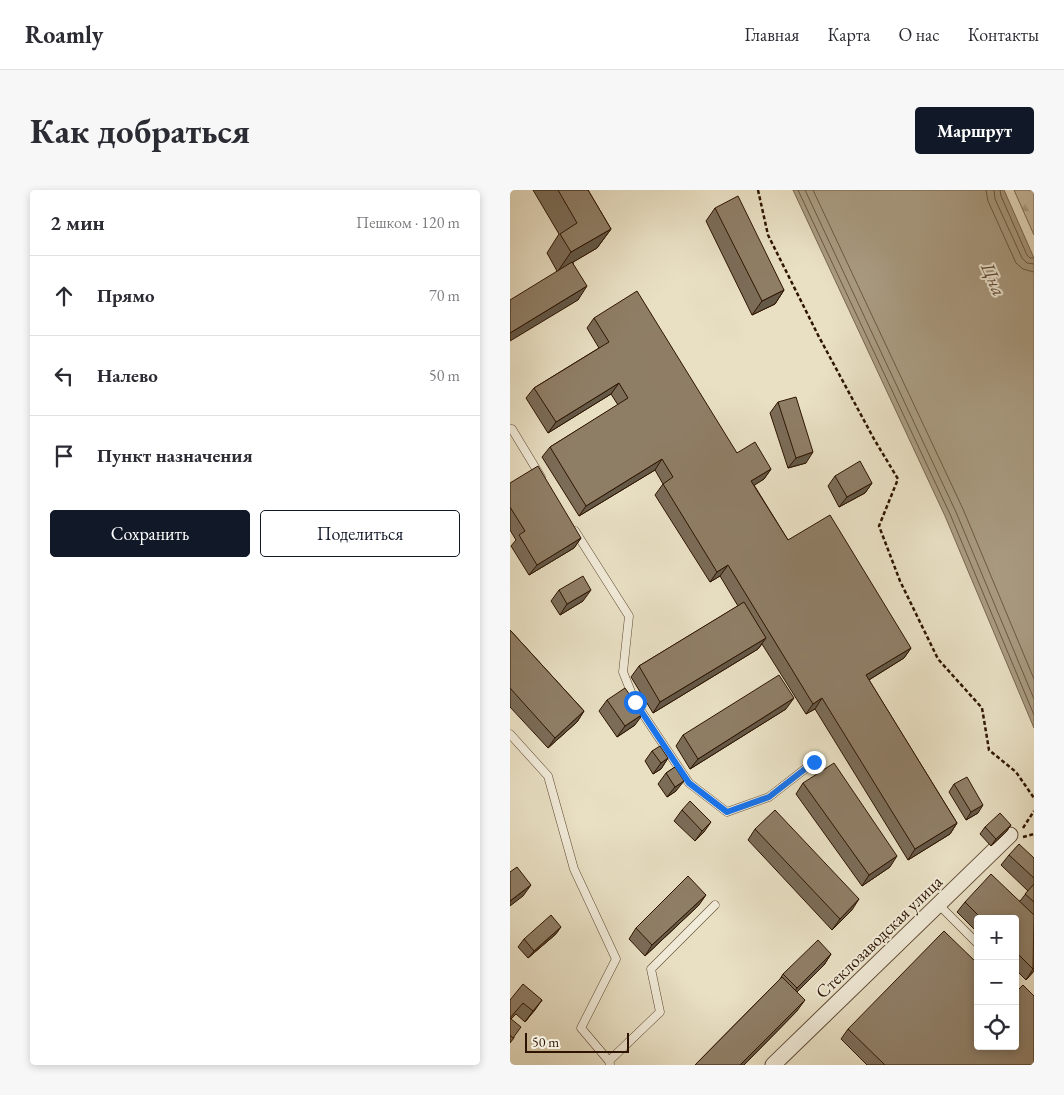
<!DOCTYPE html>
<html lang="ru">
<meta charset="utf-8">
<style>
:root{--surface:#fff;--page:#f7f7f7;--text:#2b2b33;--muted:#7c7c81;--line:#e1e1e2;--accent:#111827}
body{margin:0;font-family:"EB Garamond",serif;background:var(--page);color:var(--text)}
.controls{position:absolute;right:15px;bottom:15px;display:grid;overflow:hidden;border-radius:5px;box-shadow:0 2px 8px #0003}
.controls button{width:45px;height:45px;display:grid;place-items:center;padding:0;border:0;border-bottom:1px solid var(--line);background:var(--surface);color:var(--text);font:25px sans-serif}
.scale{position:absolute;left:15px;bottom:12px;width:104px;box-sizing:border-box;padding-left:5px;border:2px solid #2e1400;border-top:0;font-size:14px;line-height:18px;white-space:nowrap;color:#2e1400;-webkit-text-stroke:4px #f1ebd9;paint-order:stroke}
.stop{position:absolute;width:15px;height:15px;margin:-11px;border:4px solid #1a73e8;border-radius:50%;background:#fff}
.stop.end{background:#1a73e8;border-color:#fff;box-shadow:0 1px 5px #0008}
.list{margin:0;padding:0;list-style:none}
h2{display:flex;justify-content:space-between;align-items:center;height:65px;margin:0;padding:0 20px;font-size:21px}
h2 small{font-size:16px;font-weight:400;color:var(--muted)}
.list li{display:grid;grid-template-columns:32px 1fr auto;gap:15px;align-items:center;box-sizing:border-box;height:80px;padding:0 20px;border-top:1px solid var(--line)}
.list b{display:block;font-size:19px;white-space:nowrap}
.list em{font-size:16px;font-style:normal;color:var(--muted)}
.actions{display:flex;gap:10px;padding:15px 20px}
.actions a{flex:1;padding:11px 0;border:1px solid var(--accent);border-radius:5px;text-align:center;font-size:18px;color:var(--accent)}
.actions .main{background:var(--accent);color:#fff}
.icon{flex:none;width:28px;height:28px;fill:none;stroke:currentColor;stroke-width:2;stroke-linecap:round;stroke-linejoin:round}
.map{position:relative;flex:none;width:524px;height:875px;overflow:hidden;border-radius:5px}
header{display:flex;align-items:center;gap:30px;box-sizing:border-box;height:70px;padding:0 25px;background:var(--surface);border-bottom:1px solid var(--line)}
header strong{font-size:24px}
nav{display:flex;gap:28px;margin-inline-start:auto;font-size:18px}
.intro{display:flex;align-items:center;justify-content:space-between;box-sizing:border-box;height:120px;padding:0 30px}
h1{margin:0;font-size:35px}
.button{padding:12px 22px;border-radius:5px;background:var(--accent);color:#fff;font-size:18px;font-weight:700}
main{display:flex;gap:30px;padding:0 30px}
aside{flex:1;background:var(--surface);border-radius:5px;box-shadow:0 2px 8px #0003}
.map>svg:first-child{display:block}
.forest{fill:url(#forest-firs);stroke:#7c6852}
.water{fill:#a99b81;stroke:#78654d}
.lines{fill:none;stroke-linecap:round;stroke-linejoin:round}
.shore{stroke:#6c5840;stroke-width:1}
.lane-casing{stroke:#5d4731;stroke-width:9}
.street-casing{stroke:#5d4731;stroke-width:17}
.path{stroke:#2e1400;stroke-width:2.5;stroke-dasharray:4 2.5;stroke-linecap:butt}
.lane{stroke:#f1ebd9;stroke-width:8}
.street{stroke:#f1ebd9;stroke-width:15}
.wall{fill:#7b6c58;stroke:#2e1400}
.shaded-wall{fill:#645847;stroke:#2e1400}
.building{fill:#8f7e66;stroke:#2e1400}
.route{stroke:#1a73e8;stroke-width:6}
.labels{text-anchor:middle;stroke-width:4;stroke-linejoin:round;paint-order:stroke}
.street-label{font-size:18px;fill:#2e1400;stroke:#f1ebd9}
.water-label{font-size:19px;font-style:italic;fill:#5f4a34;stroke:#f1ebd9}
</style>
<header>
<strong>Roamly</strong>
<nav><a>Главная</a><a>Карта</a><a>О нас</a><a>Контакты</a></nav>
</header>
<div class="intro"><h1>Как добраться</h1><a class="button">Маршрут</a></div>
<main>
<aside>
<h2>2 мин<small>Пешком · 120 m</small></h2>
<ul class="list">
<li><svg class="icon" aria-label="ahead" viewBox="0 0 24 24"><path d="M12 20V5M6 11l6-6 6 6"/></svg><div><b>Прямо</b></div><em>70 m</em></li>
<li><svg class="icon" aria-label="left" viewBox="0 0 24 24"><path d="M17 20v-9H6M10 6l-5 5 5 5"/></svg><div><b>Налево</b></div><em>50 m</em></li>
<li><svg class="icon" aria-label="arrive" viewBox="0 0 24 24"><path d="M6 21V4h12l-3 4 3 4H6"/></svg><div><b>Пункт назначения</b></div></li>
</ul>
<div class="actions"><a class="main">Сохранить</a><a>Поделиться</a></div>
</aside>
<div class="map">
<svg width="524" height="875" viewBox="0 0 524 875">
<defs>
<pattern id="forest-firs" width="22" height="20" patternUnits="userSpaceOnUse" patternTransform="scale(1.25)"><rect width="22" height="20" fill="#c9bda3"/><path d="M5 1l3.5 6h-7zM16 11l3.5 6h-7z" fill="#ada28b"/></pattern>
</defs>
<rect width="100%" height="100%" fill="#e9e0c4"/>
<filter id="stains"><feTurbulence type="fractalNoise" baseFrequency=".004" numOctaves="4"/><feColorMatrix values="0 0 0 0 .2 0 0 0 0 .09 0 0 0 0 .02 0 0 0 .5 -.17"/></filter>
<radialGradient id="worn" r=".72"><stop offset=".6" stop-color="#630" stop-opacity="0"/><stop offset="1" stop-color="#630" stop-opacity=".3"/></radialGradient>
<polygon class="forest" points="504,0 524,0 524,45"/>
<polygon class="water" points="283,0 494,0 524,68 524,538 435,326"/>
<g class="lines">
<g class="shore">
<polyline points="288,0 440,324 524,525"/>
<polyline points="295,0 446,322 524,509"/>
<polyline points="303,0 453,319 524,489"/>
<polyline points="476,0 478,11 506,73 513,79 524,82"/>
<polyline points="484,0 485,9 512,68 517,73 524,74"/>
<polyline points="490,0 491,6 517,65 520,68 524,68"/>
</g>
<g class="lane-casing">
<g id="lane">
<polyline points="0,239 2,239 31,287"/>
<polyline points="65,341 119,426 113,482 125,512 179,593 217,622 259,607 304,572"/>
<polyline points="0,544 38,586 64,679 106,769 71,838 99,871"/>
<polyline points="429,715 468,754"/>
<polyline points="100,874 99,871 150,822 141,779 205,715"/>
</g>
</g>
<g class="street-casing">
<polyline id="street" points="263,875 500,645"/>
</g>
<g class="path">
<polyline points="248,0 258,45 308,145 364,249 388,289 369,336 390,391 428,469 472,518 479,560 506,582 524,608"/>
<polyline points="513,638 524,621"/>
<polyline points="513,647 524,644"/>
</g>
<use href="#lane" class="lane"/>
<use href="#street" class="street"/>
</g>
<g class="wall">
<polygon points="23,0 78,0 101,39 87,58 63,72 68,110 47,81 37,63 49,44"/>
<polygon points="205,18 274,100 265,114 242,125 196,31"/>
<polygon points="84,128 227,263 261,279 254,289 244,295 278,350 401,458 394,468 359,490 447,633 440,644 398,670 305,519 296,524 252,454 248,459 143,523 121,487 129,476 228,416 210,386 200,392 145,305 153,294 145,280 69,326 32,267 40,257 108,215 101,204 38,243 16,208 24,198 89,158 77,138"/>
<polygon points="268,212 296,273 278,278 260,223"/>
<polygon points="325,286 362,293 355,303 329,317 318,296"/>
<polygon points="0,293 71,348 64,358 19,385 1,356 6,350 0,340"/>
<polygon points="49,400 73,411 50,425 41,411"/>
<polygon points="0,440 74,521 67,532 38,558 0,517"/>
<polygon points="97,510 125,535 107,547 89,521"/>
<polygon points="276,519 180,579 166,556 173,545"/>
<polygon points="142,561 158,568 151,579 143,584 135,571"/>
<polygon points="165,577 166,601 157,607 148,594 156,583"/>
<polygon points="293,593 380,677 352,696 286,604"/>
<polygon points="444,594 468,623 456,630 439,602"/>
<polygon points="172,620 194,642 185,651 164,631"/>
<polygon points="501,635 496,642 481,656 470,644 475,637"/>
<polygon points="245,639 342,720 322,740 238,650"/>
<polygon points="499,665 524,668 524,781 516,790 505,779 505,729 468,729 468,743 447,722 455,712 510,711 518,701 491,675"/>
<polygon points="189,715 135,766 119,749 126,738"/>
<polygon points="46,744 18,768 8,757 14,749"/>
<polygon points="321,764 314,775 287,802 287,821 234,875 185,875 270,789 273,784"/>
<polygon points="0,810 32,810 15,832 6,824 1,829 4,848 0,853"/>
<polygon points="338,839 468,856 524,875 357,875 331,849"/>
</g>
<g class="shaded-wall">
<polygon points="101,39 87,58 48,81 61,62"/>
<polygon points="77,96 68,110 0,151 0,143"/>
<polygon points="274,100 265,114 242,125 252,111"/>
<polygon points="109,193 101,204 38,243 46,232"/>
<polygon points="303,262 296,273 278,278 286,268"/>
<polygon points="152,269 145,280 69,326 76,316"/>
<polygon points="261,279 254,289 234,302 241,291"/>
<polygon points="362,293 355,303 329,317 337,307"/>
<polygon points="71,348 64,358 19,385 27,375"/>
<polygon points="218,375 210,386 200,392 207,382"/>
<polygon points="81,400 73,411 50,425 57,414"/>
<polygon points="256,448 248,459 143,523 150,512"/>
<polygon points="401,458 394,468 349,496 356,485"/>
<polygon points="284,508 276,519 180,579 188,569"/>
<polygon points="312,508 305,519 296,524 303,514"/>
<polygon points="74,521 67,532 38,558 45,548"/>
<polygon points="133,524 125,535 107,547 115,536"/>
<polygon points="158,568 151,579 143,584 151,573"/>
<polygon points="174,591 166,601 157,607 165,597"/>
<polygon points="473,615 468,623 456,630 461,622"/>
<polygon points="201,632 194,642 185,651 192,641"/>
<polygon points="447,633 440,644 398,670 405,659"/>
<polygon points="501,635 496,642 481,656 486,649"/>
<polygon points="387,666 380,677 352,696 359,685"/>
<polygon points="21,695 13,706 0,716 0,711"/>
<polygon points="196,705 189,715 135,766 142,755"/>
<polygon points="349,709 342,720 322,740 330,729"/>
<polygon points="51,737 46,744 18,768 24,761"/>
<polygon points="321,764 314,775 280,809 287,798"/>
<polygon points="524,778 524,781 516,790 523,779"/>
<polygon points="32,810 25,820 15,832 23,821"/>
<polygon points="295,810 287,821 234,875 230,875"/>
</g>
<g class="building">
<polygon points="48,0 78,0 101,39 61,62 50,44 67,33"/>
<polygon points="228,6 274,100 252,111 205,18"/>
<polygon points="62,72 77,96 0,143 0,110"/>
<polygon points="127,101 227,263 245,252 261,279 241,291 278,350 320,325 401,458 356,485 447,633 405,659 312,508 303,514 218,375 207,382 153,294 163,287 152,269 76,316 40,257 118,208 109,193 46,232 24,198 99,152 84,128"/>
<polygon points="286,207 303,262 286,268 268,212"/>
<polygon points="350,271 362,293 337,307 325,286"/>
<polygon points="28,276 71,348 27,375 9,345 15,341 0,317 0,293"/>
<polygon points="73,386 81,400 57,414 49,400"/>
<polygon points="234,412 256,448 150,512 129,476"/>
<polygon points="0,440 74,521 45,548 0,498"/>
<polygon points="269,485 284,508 188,569 173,545"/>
<polygon points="115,498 133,524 115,536 97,510"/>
<polygon points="150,556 158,568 151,573 142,561"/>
<polygon points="324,573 387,666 359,685 293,593"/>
<polygon points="165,577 174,591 165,597 156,583"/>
<polygon points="457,587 473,615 461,622 444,594"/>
<polygon points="180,611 201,632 192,641 172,620"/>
<polygon points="265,620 349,709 330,729 245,639"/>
<polygon points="490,623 501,635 486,649 475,637"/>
<polygon points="509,654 524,668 524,688 499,665"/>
<polygon points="7,677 21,695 0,711 0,682"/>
<polygon points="481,684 524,725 523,779 505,761 505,729 472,729 455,712"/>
<polygon points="178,686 196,705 142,755 126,738"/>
<polygon points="524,694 524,712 515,704"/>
<polygon points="41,725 51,737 24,761 14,749"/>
<polygon points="434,741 468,774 468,856 505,856 505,803 513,795 524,806 524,875 375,875 338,839"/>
<polygon points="308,750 321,764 287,798 273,784"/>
<polygon points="272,787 295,810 230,875 185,875"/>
<polygon points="13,794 32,810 23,821 13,813 0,828 11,837 3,848 0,845 0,810"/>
</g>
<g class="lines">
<polyline class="route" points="125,512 179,593 217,622 259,607 304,572"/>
</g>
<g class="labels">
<g class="street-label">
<text transform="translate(369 747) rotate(-44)" y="6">Стеклозаводская улица</text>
</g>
<g class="water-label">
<text transform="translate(484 89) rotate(66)" y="7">Цна</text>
</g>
</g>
<rect width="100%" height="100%" filter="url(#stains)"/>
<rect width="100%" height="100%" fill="url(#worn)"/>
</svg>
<div class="controls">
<button>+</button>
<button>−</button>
<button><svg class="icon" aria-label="locate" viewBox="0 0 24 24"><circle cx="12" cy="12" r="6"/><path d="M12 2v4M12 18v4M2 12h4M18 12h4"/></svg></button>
</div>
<div class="scale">50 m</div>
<div class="stop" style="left:125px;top:512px"></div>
<div class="stop end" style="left:304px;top:572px"></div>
</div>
</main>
